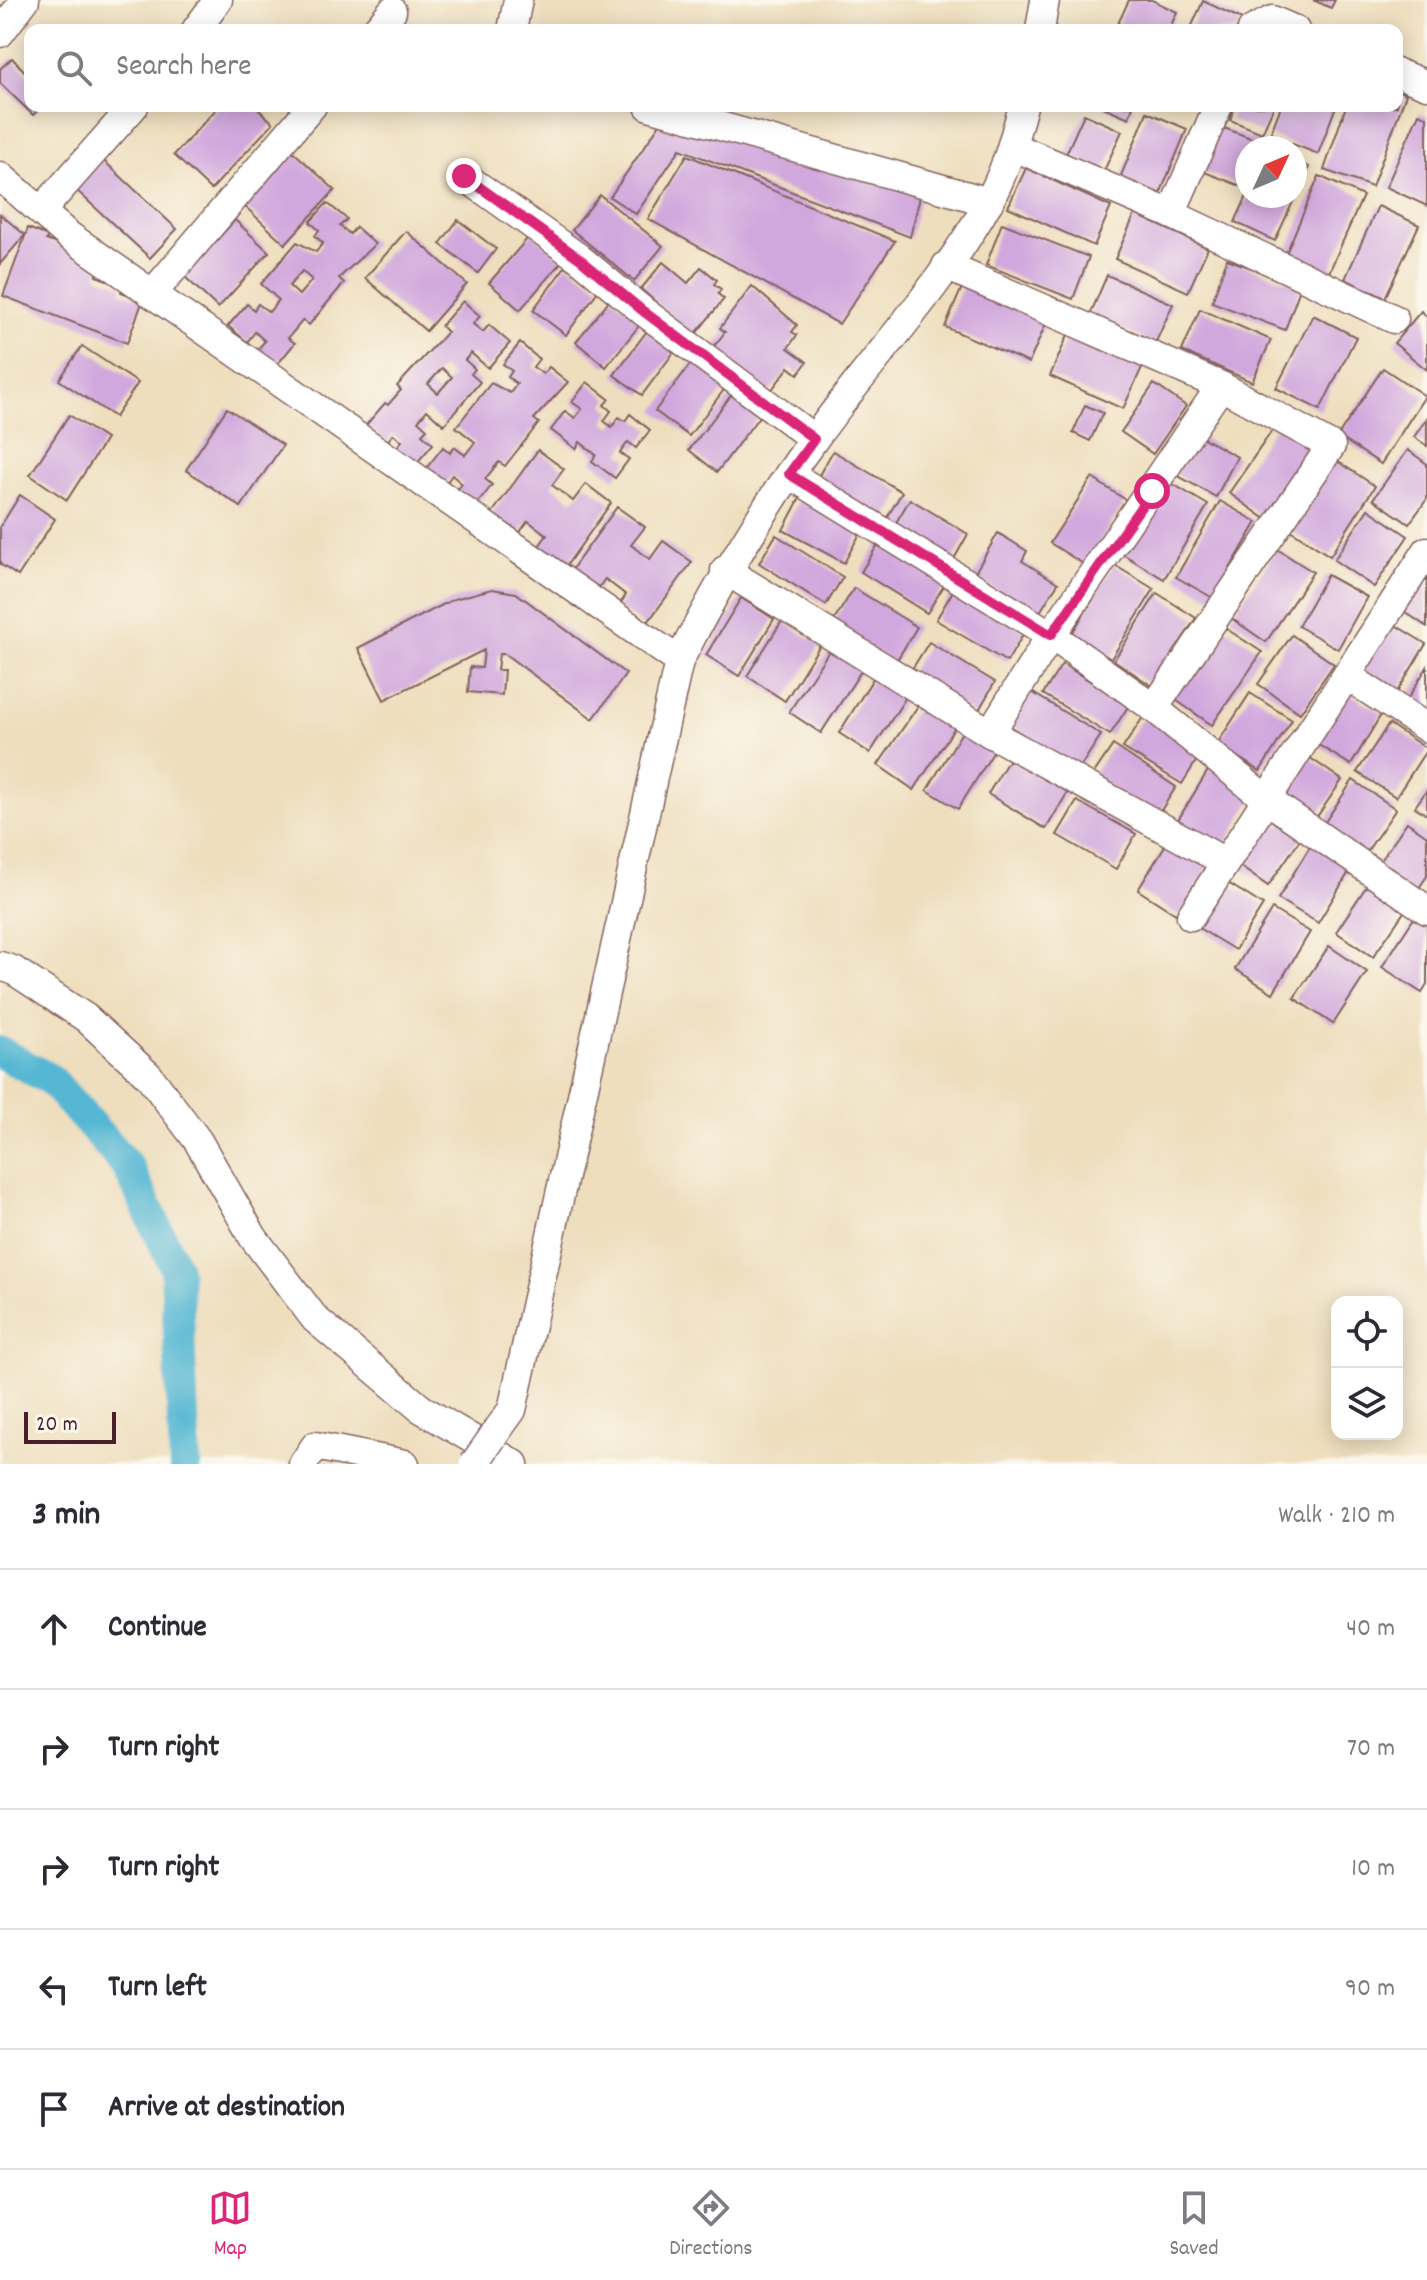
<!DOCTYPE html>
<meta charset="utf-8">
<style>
:root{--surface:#fff;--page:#f2f2f3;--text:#2b2b33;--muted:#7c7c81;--line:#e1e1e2;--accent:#db2777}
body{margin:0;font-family:Dekko,sans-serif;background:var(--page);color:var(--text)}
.controls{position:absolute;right:24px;bottom:24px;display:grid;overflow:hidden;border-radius:16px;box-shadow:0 4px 20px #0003}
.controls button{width:72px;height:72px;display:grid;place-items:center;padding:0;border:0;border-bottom:2px solid var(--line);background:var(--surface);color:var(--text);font:40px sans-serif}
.compass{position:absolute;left:1235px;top:136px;width:72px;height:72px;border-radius:50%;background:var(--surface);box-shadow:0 4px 20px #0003;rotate:46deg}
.scale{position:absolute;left:24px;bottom:20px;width:92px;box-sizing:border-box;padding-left:8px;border:4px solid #4a1f2b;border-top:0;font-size:22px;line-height:28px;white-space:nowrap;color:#4a1f2b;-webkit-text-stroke:6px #fbf7ec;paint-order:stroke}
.stop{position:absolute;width:24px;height:24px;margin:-18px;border:6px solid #db2777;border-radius:50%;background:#fff}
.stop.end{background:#db2777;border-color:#fff;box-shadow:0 2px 8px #0008}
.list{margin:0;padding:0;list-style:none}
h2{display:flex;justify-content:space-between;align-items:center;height:104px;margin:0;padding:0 32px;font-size:34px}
h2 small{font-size:26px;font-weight:400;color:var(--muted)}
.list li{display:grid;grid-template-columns:52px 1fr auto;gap:24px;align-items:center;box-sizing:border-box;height:120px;padding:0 32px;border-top:2px solid var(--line)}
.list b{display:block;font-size:30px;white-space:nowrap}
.list em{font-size:26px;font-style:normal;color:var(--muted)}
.icon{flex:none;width:44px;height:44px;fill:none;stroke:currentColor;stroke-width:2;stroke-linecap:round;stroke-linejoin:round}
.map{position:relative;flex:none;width:1427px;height:1464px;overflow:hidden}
.search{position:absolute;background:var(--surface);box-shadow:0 4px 20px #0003;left:24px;right:24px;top:24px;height:88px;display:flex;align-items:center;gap:20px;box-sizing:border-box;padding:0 28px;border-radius:16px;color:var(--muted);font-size:30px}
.sheet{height:704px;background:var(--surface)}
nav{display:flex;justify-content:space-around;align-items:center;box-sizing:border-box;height:112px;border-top:2px solid var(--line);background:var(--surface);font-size:22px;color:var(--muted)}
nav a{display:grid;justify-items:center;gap:4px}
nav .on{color:var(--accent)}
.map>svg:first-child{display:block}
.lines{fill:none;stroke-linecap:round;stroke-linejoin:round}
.canal{stroke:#54b7d3;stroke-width:32}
.building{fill:#d1a8dd;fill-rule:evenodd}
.minor-casing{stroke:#83625e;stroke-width:31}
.minor{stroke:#fff;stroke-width:28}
.minor-bridge-casing{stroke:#83625e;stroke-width:31;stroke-linecap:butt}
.minor-bridge{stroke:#fff;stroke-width:28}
.route{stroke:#db2777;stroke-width:10}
</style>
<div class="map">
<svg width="1427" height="1464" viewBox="0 0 1427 1464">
<rect width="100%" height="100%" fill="#fbf7ec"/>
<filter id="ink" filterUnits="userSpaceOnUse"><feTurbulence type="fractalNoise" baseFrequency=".0125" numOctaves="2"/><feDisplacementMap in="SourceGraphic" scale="16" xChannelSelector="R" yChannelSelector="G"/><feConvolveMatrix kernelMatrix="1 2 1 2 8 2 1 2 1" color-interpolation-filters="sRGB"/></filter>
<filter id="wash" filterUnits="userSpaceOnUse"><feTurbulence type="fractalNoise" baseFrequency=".006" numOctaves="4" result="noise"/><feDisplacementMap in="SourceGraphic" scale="32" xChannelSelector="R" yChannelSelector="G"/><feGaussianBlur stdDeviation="1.8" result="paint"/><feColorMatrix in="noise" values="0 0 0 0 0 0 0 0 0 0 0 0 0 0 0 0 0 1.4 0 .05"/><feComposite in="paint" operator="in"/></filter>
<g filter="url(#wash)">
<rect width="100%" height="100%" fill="#eedebd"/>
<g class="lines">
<polyline class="canal" points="0,1052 51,1080 128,1167 176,1269 185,1464"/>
</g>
<g id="blocks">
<g class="building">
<polygon points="1129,0 1152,0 1177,12 1169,30 1115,30"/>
<polygon points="1313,0 1335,0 1331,8"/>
<polygon points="1203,1 1242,19 1237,30 1190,30"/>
<polygon points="12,58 30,77 30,106 42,106 33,115 0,83 0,69"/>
<polygon points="1397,90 1406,94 1372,187 1324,170 1346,106 1397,106"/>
<polygon points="219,106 255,106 273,123 211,190 174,155"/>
<polygon points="1101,106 1133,106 1129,118"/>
<polygon points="1235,106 1274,106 1262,133 1230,120"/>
<polygon points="1281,106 1336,106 1318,154 1270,135"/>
<polygon points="1147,112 1187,129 1158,199 1118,183"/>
<polygon points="1419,113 1427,117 1427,206 1386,187"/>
<polygon points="1084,114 1122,131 1104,171 1066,154"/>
<polygon points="662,121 922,189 910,237 680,149 636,214 610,197"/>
<polygon points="1216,125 1264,143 1262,148 1247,148 1246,188 1199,170"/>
<polygon points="286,145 335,190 285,244 237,199"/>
<polygon points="687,155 895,241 839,324 648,219"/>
<polygon points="102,159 177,229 150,258 75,189"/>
<polygon points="1295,160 1309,167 1275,241 1235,222 1247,196 1295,196"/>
<polygon points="1026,168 1111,207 1094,246 1008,207"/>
<polygon points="1319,176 1363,196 1327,277 1284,258"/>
<polygon points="600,195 663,246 634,281 572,230"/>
<path d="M327,203L347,219L340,226L350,234L356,227L375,244L339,278L344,283L309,325L303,320L288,338L295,343L276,366L257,350L265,341L255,332L247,342L228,326L247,304L254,310L258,304L269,312L279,300L261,284L297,242L316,252L323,243L315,236L319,230L310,222ZM302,271L312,280L299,295L289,286Z"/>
<polygon points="1378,206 1419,225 1385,298 1345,279"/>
<polygon points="0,214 25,235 0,264"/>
<polygon points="1135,214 1208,248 1188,292 1115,259"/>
<polygon points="235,220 269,252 218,308 184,276"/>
<polygon points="458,220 496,249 478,273 440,244"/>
<polygon points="1002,223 1089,257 1073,299 986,265"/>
<polygon points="28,228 48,236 46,240 83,254 100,267 96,276 123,286 121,292 143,300 127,343 3,296"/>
<polygon points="406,231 467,284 426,331 365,278"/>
<polygon points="532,233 563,260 520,310 489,283"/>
<polygon points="1227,259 1301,286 1285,330 1212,302"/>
<polygon points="663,262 688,283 701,267 717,280 714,284 721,289 718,294 724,299 694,336 641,289"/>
<polygon points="567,264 600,288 566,335 533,310"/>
<polygon points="1107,275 1173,304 1155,344 1090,315"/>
<polygon points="963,285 1047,321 1029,363 945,327"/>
<polygon points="752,286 797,325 792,332 797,335 788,348 807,362 798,374 789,367 770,392 712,349 725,332 720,328"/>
<polygon points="612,297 642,322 606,367 576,342"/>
<path d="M463,301L480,316L473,324L483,332L489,325L510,343L488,368L471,353L465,360L475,369L471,374L480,382L444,425L427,410L418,421L427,429L422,434L433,444L415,465L395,449L402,441L393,434L387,442L366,425L385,403L388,405L401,390L397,386L447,332L441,326ZM442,368L452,377L438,393L428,384Z"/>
<polygon points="1200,309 1271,340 1252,382 1182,351"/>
<polygon points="1421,311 1427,317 1427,370 1394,343"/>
<polygon points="1313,315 1356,337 1320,410 1276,388"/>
<polygon points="650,327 677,348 642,395 614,375"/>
<polygon points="1070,330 1093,340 1091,345 1102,350 1104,345 1144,363 1123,409 1050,376"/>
<polygon points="520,343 539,359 533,367 543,374 549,367 568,382 534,419 539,423 505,466 499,462 485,479 492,485 474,508 454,493 462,484 452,475 444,486 425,470 443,447 450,453 454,447 465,455 475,442 456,427 491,383 510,393 517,384 508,377 512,371 503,364"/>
<polygon points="82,346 138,383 115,417 59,380"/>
<polygon points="695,358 729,383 689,436 655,411"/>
<polygon points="1383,368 1425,396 1381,464 1338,436"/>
<polygon points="587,382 609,399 604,405 611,411 604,421 612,427 619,417 625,421 630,414 650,430 636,448 628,442 620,453 629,459 615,478 592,461 596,455 580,442 576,449 551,430 565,411 575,418 582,409 572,402"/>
<polygon points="1154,384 1186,406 1153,454 1121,432"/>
<polygon points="733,393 761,414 717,472 689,450"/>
<polygon points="1085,405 1103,413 1090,441 1073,433"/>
<polygon points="227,408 283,445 241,507 186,470"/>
<polygon points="69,415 106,439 67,500 30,475"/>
<polygon points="1427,418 1427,446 1414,437"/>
<polygon points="1276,425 1317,454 1270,522 1229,493"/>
<polygon points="1196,434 1237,457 1216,497 1175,474"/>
<polygon points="538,450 564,469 552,485 573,501 586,484 611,503 564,569 537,549 547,535 528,521 517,536 490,516"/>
<polygon points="1408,450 1427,464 1427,499 1409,524 1373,499"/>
<polygon points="833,451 902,492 884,523 815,482"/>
<polygon points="1334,459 1375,486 1330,556 1289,529"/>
<polygon points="1092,478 1126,500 1085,565 1050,543"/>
<polygon points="1166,480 1208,505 1164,579 1121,553"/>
<polygon points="802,494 863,528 844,563 783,530"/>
<polygon points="20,495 55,519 18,576 0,564 0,527"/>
<polygon points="910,499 968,534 950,566 891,531"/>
<polygon points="1220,501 1257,522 1213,598 1176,577"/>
<polygon points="617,507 645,527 631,545 650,559 663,541 692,562 645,626 618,607 626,595 605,579 596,591 570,572"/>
<polygon points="1368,509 1408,536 1374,587 1334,560"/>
<polygon points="998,533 1027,551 1022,561 1058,583 1038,615 973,576"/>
<polygon points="776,535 843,577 826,605 759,563"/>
<polygon points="882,538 948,579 927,613 861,572"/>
<polygon points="1277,549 1313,572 1266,642 1231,618"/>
<polygon points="1427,563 1427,627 1398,607"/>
<polygon points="1114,565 1154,589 1111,659 1071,635"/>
<polygon points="1327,575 1367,597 1338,649 1298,626"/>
<polygon points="854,588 917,627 895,663 832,624"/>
<polygon points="492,589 516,593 626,674 593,719 505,654 499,654 497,670 504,670 502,695 468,692 470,667 482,668 484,650 384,700 358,648 454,599"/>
<polygon points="954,589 1025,631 1007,662 936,620"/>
<polygon points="1157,593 1196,618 1152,686 1114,660"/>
<polygon points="741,598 774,619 739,676 706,655"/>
<polygon points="782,621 820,645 785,701 747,676"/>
<polygon points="1392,623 1426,644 1397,692 1363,671"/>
<polygon points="1219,624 1262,652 1212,725 1170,696"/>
<polygon points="1292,635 1334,664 1300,713 1258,684"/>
<polygon points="929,642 995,682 976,715 909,674"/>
<polygon points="831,648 863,668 821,733 789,712"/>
<polygon points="1062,664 1129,705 1110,735 1043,694"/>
<polygon points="1427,667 1427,719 1404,705"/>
<polygon points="874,677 906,697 870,753 839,733"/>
<polygon points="1030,691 1101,735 1079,769 1009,726"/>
<polygon points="1250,693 1292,720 1260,771 1217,744"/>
<polygon points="1348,693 1382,713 1351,765 1317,744"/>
<polygon points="920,703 955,727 914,790 878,765"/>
<polygon points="1145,714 1203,750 1182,784 1123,748"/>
<polygon points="1389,724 1427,749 1396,797 1357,772"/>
<polygon points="962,732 994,751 958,809 927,790"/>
<polygon points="1113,745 1176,787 1156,818 1092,776"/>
<polygon points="1306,755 1342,780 1312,824 1276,799"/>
<polygon points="1011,756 1069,790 1046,829 988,794"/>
<polygon points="1210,767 1255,795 1223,848 1178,820"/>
<polygon points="1353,780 1396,809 1361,860 1319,831"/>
<polygon points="1427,790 1427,815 1415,807"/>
<polygon points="1077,801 1136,834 1116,869 1057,835"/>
<polygon points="1267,817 1281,827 1284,822 1303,835 1268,886 1235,863"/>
<polygon points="1407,822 1427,836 1427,876 1415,894 1376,867"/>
<polygon points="1169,839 1211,865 1179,916 1138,890"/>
<polygon points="1312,843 1352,867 1318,923 1278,899"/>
<polygon points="1220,878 1263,905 1235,950 1192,924"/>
<polygon points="1368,884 1406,909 1373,957 1336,932"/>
<polygon points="1272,909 1310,932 1273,993 1235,969"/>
<polygon points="1418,912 1427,918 1427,985 1422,993 1382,967"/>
<polygon points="1329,946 1367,972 1333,1024 1294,998"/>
</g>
</g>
</g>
<g filter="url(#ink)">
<use href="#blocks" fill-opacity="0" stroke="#83625e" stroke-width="2"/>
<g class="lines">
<g class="minor-casing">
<g id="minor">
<polyline points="196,30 218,0"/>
<polyline points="376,30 392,11"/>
<polyline points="512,30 518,0"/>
<polyline points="1040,30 1045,0"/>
<polyline points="1252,30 1272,20 1295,30"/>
<polyline points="0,33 25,0"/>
<polyline points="1397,73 1427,85"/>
<polyline points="649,106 989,202"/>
<polyline points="1012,146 1171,214 1394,319"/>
<path d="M0,176L68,235L679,661C719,583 762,509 815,438C871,360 941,287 988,203C1005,173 1014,139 1023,106"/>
<polyline points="464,176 579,258 643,311 814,439"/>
<polyline points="41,211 134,106"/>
<polyline points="1171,214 1218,106"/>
<polyline points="946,266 1221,386 1051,635 990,733 1225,862"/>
<polyline points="152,294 312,106"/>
<polyline points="789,474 1051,635 1154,708 1266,799 1427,910"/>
<polyline points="725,570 990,733"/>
<polyline points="1347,676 1427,728"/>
<polyline points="1154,708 1331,446 1221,386"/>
<polyline points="1191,916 1427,551"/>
<polyline points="0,966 13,970 86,1018 149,1076 198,1141 253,1237 315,1319 420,1408 514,1464"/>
<polyline points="499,1428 512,1410 679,661"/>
<polyline points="303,1464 315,1446 405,1464"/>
</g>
</g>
<use href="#minor" class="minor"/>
<g class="minor-bridge-casing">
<polyline id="minor-bridge" points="474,1464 499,1428"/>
</g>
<use href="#minor-bridge" class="minor-bridge"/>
</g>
</g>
<g class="lines" filter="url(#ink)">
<polyline class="route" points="464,176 579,258 643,311 814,439 789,474 1051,635 1152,491"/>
</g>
</svg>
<div class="controls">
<button><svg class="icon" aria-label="locate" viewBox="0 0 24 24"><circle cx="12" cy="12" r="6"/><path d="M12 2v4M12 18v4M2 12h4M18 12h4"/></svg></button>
<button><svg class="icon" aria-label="layers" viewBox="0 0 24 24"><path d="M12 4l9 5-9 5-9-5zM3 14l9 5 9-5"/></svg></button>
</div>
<svg class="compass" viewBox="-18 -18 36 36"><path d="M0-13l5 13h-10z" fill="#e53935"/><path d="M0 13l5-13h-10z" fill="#7c7c81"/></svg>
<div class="scale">20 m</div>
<div class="stop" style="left:1152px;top:491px"></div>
<div class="stop end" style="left:464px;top:176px"></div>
<div class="search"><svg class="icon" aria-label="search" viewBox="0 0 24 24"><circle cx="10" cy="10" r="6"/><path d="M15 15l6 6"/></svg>Search here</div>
</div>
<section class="sheet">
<h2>3 min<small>Walk · 210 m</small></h2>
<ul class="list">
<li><svg class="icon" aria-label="ahead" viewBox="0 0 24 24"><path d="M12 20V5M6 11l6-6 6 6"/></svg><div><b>Continue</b></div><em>40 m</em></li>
<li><svg class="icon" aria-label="right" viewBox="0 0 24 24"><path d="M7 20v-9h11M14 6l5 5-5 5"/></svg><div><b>Turn right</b></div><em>70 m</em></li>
<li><svg class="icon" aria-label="right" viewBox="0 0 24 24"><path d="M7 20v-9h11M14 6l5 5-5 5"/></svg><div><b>Turn right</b></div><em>10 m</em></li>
<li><svg class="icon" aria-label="left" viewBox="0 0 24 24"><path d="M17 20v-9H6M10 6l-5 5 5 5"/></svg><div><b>Turn left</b></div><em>90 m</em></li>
<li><svg class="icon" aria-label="arrive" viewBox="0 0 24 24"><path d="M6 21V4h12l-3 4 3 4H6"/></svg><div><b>Arrive at destination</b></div></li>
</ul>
</section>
<nav>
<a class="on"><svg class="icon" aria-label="map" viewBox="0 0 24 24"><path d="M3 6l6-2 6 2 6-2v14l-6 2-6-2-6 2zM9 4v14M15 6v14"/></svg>Map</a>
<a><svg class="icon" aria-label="directions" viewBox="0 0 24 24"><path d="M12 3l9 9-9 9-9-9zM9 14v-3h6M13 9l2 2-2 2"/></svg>Directions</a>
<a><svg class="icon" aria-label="saved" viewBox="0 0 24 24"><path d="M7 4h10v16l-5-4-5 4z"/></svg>Saved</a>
</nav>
